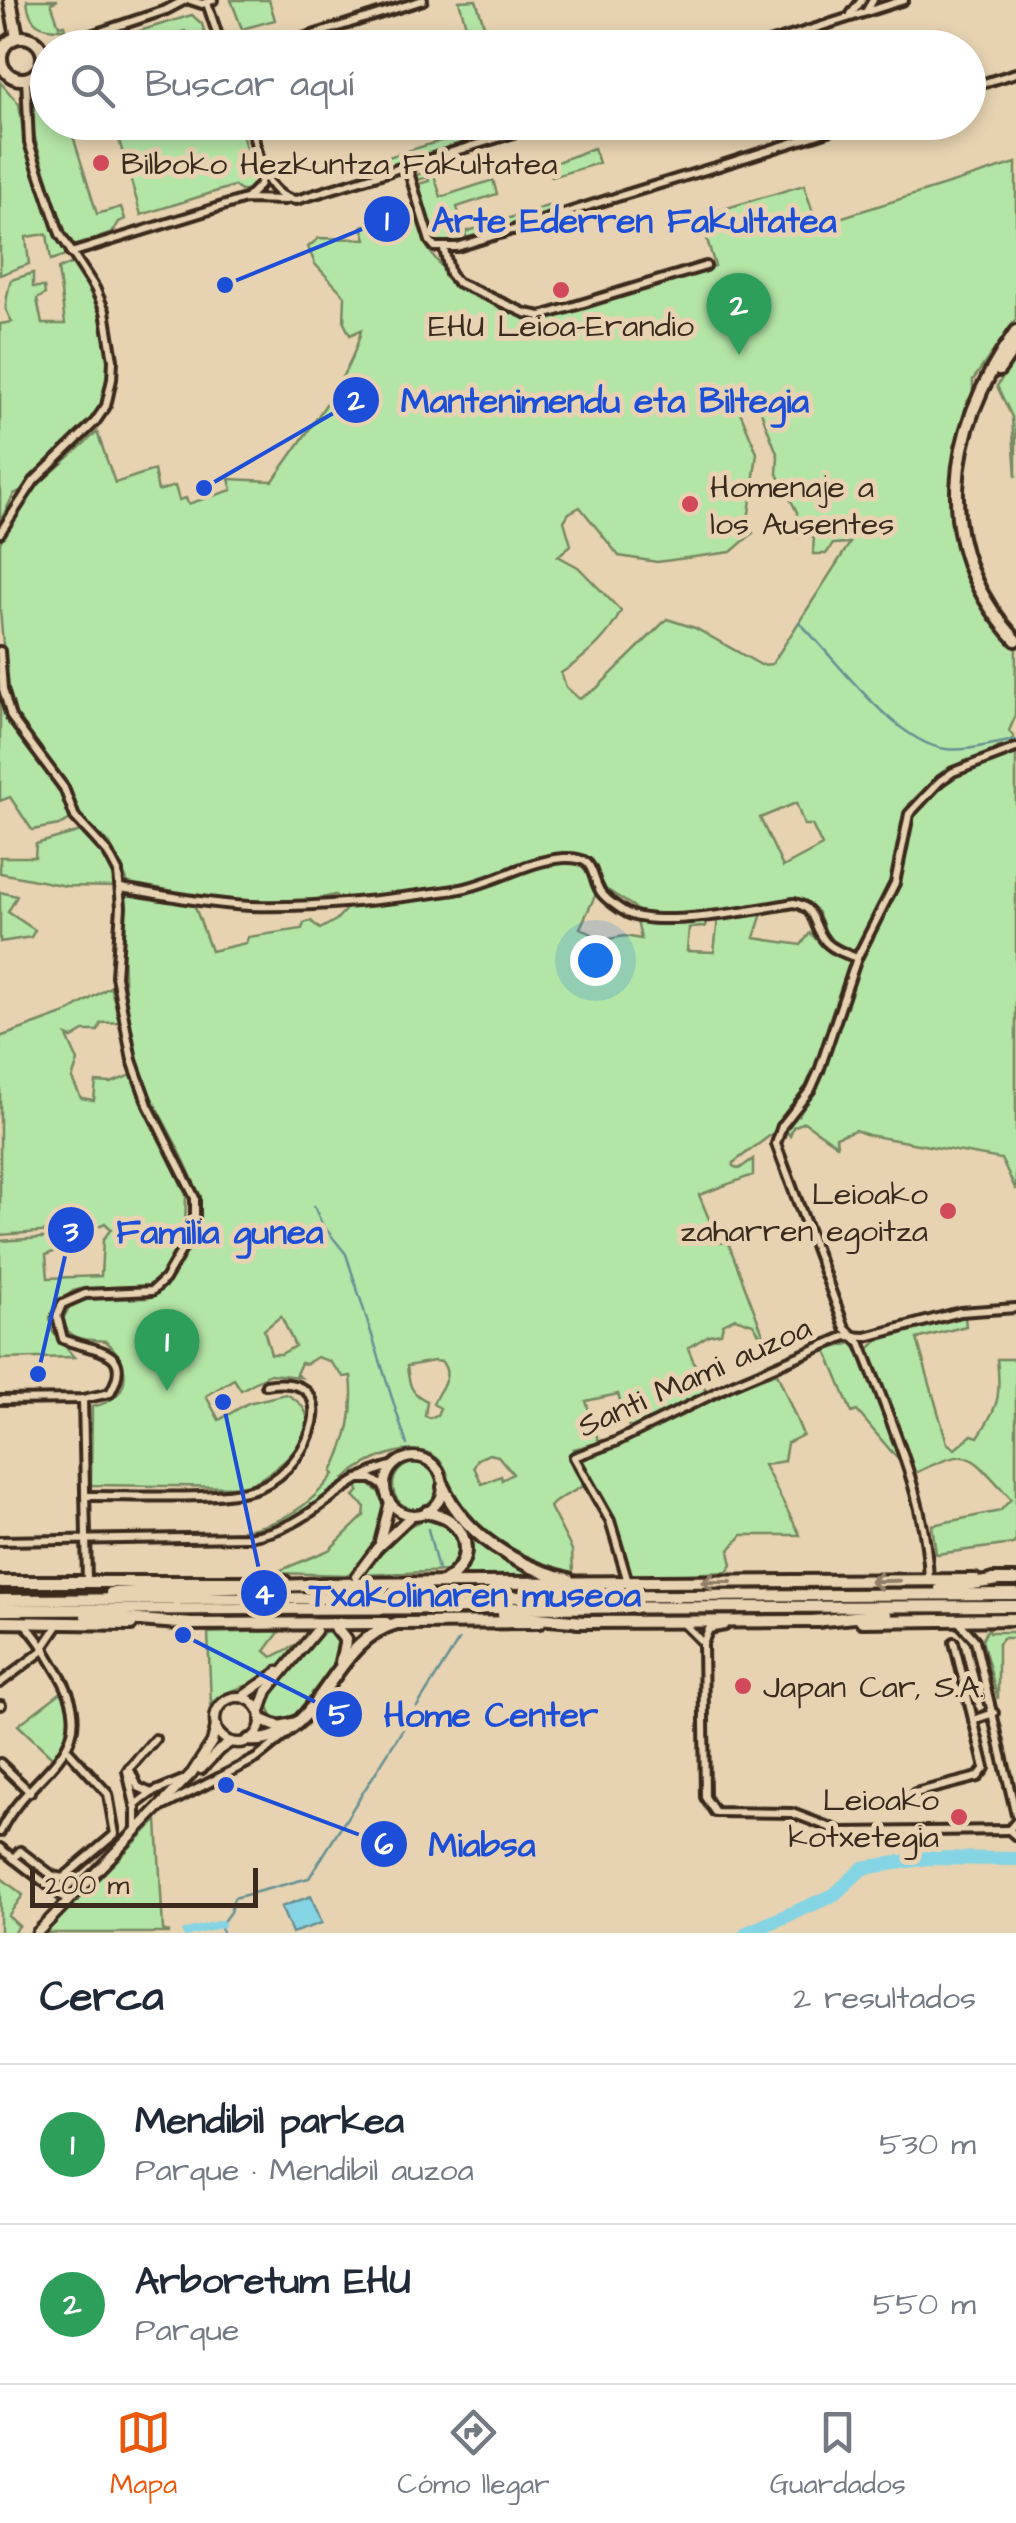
<!DOCTYPE html>
<html lang="es">
<meta charset="utf-8">
<style>
:root{--surface:#fff;--page:#f6f6f7;--text:#1f2937;--muted:#747a83;--line:#e0e1e3;--accent:#ea580c}
body{margin:0;font-family:"Architects Daughter",sans-serif;background:var(--page);color:var(--text)}
.scale{position:absolute;left:30px;bottom:25px;width:228px;box-sizing:border-box;padding-left:10px;border:5px solid #3b2a1e;border-top:0;font-size:28px;line-height:35px;white-space:nowrap;color:#3b2a1e;-webkit-text-stroke:8px #e7d3b1;paint-order:stroke}
.you{position:absolute;left:595px;top:960px;width:35px;height:35px;margin:-25px;border:8px solid #fff;border-radius:50%;background:#1a73e8;box-shadow:0 0 0 15px #1a73e833}
.badge{display:grid;place-items:center;width:65px;height:65px;border-radius:50%;background:var(--accent);color:#fff;font-size:32px;font-weight:700}
.pin{position:absolute;translate:-50% -82px;filter:drop-shadow(0 2px 5px #0008)}
.pin::after{content:'';position:absolute;top:52px;width:35px;height:30px;background:inherit;clip-path:polygon(0 0,100% 0,50% 100%)}
.list{margin:0;padding:0;list-style:none}
h2{display:flex;justify-content:space-between;align-items:center;height:130px;margin:0;padding:0 40px;font-size:42px}
h2 small{font-size:32px;font-weight:400;color:var(--muted)}
.list li{display:grid;grid-template-columns:65px 1fr auto;gap:30px;align-items:center;box-sizing:border-box;height:160px;padding:0 40px;border-top:2px solid var(--line)}
.list b{display:block;font-size:38px;white-space:nowrap}
.list p{margin:0;font-size:32px;white-space:nowrap;color:var(--muted)}
.list em{font-size:32px;font-style:normal;color:var(--muted)}
.icon{flex:none;width:55px;height:55px;fill:none;stroke:currentColor;stroke-width:2;stroke-linecap:round;stroke-linejoin:round}
.map{position:relative;flex:none;width:1016px;height:1933px;overflow:hidden}
.search{position:absolute;background:var(--surface);box-shadow:0 5px 15px #0003;left:30px;right:30px;top:30px;height:110px;display:flex;align-items:center;gap:25px;box-sizing:border-box;padding:0 35px;border-radius:55px;color:var(--muted);font-size:38px}
.sheet{height:450px;background:var(--surface)}
nav{display:flex;justify-content:space-around;align-items:center;box-sizing:border-box;height:140px;border-top:2px solid var(--line);background:var(--surface);font-size:28px;color:var(--muted)}
nav a{display:grid;justify-items:center;gap:5px}
nav .on{color:var(--accent)}
.map>svg:first-child{display:block}
.green{fill:#b3e5a6;stroke:#778862;stroke-width:2.5;fill-rule:evenodd}
.water{fill:#85d4e3;stroke:#679094;stroke-width:2.5}
.lines{fill:none;stroke-linecap:round;stroke-linejoin:round}
.stream{stroke:#679094;stroke-width:2.5}
.canal{stroke:#85d4e3;stroke-width:8}
.river{stroke:#85d4e3;stroke-width:14}
.minor-casing{stroke:#3b2a1e;stroke-width:14}
.tertiary-casing{stroke:#3b2a1e;stroke-width:15}
.primary-casing{stroke:#3b2a1e;stroke-width:18}
.trunk-casing{stroke:#3b2a1e;stroke-width:18}
.minor{stroke:#e7d3b1;stroke-width:6}
.tertiary{stroke:#e7d3b1;stroke-width:8}
.primary{stroke:#e7d3b1;stroke-width:10}
.trunk{stroke:#e7d3b1;stroke-width:10}
.oneway{stroke:#917e68}
.poi-dot{fill:#d1495b;stroke:#e7d3b1;stroke-width:4}
.labels{text-anchor:middle;stroke-width:10;stroke-linejoin:round;paint-order:stroke}
.poi-label{font-size:32px;fill:#3b2a1e;stroke:#e7d3b1;text-anchor:start}
.street-label{font-size:32px;fill:#3b2a1e;stroke:#e7d3b1}
.leader{fill:none;stroke:#1d4ed8;stroke-width:4}
.callout-dot{fill:#1d4ed8;stroke:#e7d3b1;stroke-width:4}
.mark-label{font-size:30px;text-anchor:middle;font-weight:bold;fill:#fff}
.callout-label{font-size:35px;text-anchor:middle;font-weight:bold;fill:#1d4ed8;stroke:#e7d3b1;stroke-width:10;stroke-linejoin:round;paint-order:stroke}
</style>
<div class="map">
<svg width="1016" height="1933" viewBox="0 0 1016 1933">
<rect width="100%" height="100%" fill="#e7d3b1"/>
<filter id="ink" filterUnits="userSpaceOnUse"><feTurbulence type="fractalNoise" baseFrequency=".01" numOctaves="2"/><feDisplacementMap in="SourceGraphic" scale="20" xChannelSelector="R" yChannelSelector="G"/><feConvolveMatrix kernelMatrix="1 2 1 2 8 2 1 2 1" color-interpolation-filters="sRGB"/></filter>
<g filter="url(#ink)">
<g class="green">
<path d="M27,0H58L51,3L59,26L64,25L65,29C41,30 29,25 27,0Z"/>
<polygon points="231,0 269,0 275,20 242,29"/>
<polygon points="476,0 491,47 462,36 460,32 467,29 459,1"/>
<polygon points="192,15 202,24 209,47 191,47 185,31 133,47 87,47"/>
<path d="M47,73L48,122L69,123L97,214L121,207L125,219L119,222L112,233L73,247C59,229 56,209 50,188C39,145 18,115 47,73Z"/>
<polygon points="0,82 19,104 24,139 48,216 67,255 51,260 47,234 26,237 29,264 0,275"/>
<polygon points="114,123 239,123 256,184 249,191 241,191 234,186 141,215"/>
<polygon points="469,132 472,142 375,172 372,162"/>
<polygon points="594,148 599,163 552,177 549,165"/>
<path d="M1016,163V319L973,380V394L967,402L956,443L952,498L956,530L1003,631L1016,646L1015,717L1009,731L1014,737L1010,745L999,747L988,755L956,765L936,778L909,804L891,882L833,1009L809,1086L772,1134L733,1163V1166L739,1169L753,1159V1175L699,1195L719,1243L728,1242L768,1347L753,1324L735,1318L723,1324L721,1333L709,1335L688,1348L706,1392L630,1430L618,1394L586,1401L599,1443L573,1449V1460L585,1484C575,1493 557,1497 550,1507L572,1550L573,1574C538,1569 474,1531 455,1500C447,1487 451,1469 437,1458C412,1438 365,1461 344,1479L346,1482C310,1511 290,1527 243,1534V1530C282,1525 311,1505 334,1474L332,1472C348,1439 355,1412 351,1376L344,1377L329,1361L317,1357L306,1364L301,1363L296,1374L300,1377L270,1374L241,1390L234,1379L206,1396L219,1420L248,1403L286,1394C341,1422 278,1473 244,1487L91,1485L92,1407C132,1398 133,1367 106,1341C86,1339 71,1343 62,1321L73,1300L148,1298C166,1290 174,1276 182,1258C187,1247 196,1236 199,1224C209,1184 151,1110 139,1068C122,1010 121,953 126,893L194,904L211,951L246,943L248,937L302,929L304,923L311,921L320,929L336,920L347,908L335,895L301,903L255,902L205,898L129,885L110,844L82,819L59,772L16,718L7,691L0,609V543L7,528L40,483L97,432L115,483L154,470L158,491L175,486L179,500L186,498L188,504L232,490L229,479L273,481C300,441 352,376 361,330L350,335L344,323L345,296L315,264L308,247L319,238L366,239L362,226L370,224L367,213L397,196L418,223L428,249L459,289L525,317L546,319L715,266L700,216L804,185L817,225ZM745,392L755,396L778,456L777,474L797,512V537L814,536L813,554H826L833,544L850,543L772,664L761,665L695,628L667,619L597,688L579,699L566,687L561,673C586,657 608,638 621,611L578,567L558,556L571,545L564,521L569,513L580,507L619,556L657,562L731,552L753,533L748,521L757,453L734,397ZM796,803L804,825H812L822,846L783,867L760,818ZM609,891L634,907L641,939L624,936L604,940L580,928L595,896ZM792,899C813,902 817,907 824,927L818,941L810,933L801,945L754,938L765,904ZM708,910H719L714,952L687,951L689,928L705,927ZM281,1316L295,1346L281,1354H271L264,1330ZM434,1361L442,1362C454,1378 439,1388 433,1404L440,1408L437,1415L430,1418L425,1416L427,1401C410,1393 409,1384 407,1366ZM489,1454L498,1456L513,1474L502,1480L501,1476L482,1484L474,1467L478,1459Z"/>
<polygon points="448,165 433,172 441,197 493,180 497,194 457,207 460,217 454,219 458,221 464,240 441,244 434,238 419,184 429,181 428,177 417,180 416,175"/>
<polygon points="557,203 559,210 467,239 465,232"/>
<path d="M73,263C103,309 128,374 90,422C70,447 45,465 24,489L14,494L0,522V324L12,322L6,310C5,305 9,285 11,280L33,273V287H44L45,294L37,299L42,324H65L58,269Z"/>
<polygon points="1016,356 1016,477 1012,417 997,386"/>
<path d="M0,696C10,743 58,771 71,819L59,825L32,830L10,797L0,801Z"/>
<polygon points="1016,753 1016,1190 1001,1159 868,1135 855,1130 836,1137 837,1145 804,1122 793,1127 790,1136 785,1129 814,1088 859,961 895,890 913,815 935,789 956,774"/>
<polygon points="81,831 107,858 117,887 66,886 0,873 0,857 35,857 36,844"/>
<polygon points="0,892 17,896 8,912 35,930 31,937 0,942"/>
<polygon points="110,987 121,1022 101,1023 98,1031 84,1031 72,1038 67,1036 78,1061 72,1079 81,1098 94,1100 96,1082 111,1083 131,1075 186,1195 185,1232 162,1274 148,1286 85,1288 73,1291 55,1305 50,1318 52,1331 74,1357 0,1359 0,1241 55,1237 66,1246 46,1255 48,1278 101,1276 103,1240 111,1229 105,1223 94,1228 0,1235 0,1037 66,1013"/>
<path d="M965,1317L966,1326L917,1339L947,1443L955,1449L972,1435L978,1437C999,1405 1001,1397 997,1359H1016V1541L1013,1544L936,1554L932,1525L1000,1511L1011,1499C963,1446 971,1448 906,1477L901,1463L857,1411L852,1413L826,1350L852,1343L859,1352L869,1349L878,1340Z"/>
<path d="M777,1373L803,1435L787,1443L784,1461L764,1465L800,1535H742L729,1551L732,1565L727,1572L633,1577L629,1573L612,1517L579,1459C648,1436 708,1396 777,1373Z"/>
<circle cx="416" cy="1486" r="23"/>
<path d="M366,1482L382,1495C389,1529 370,1551 349,1575L274,1573L329,1550L364,1516L365,1507L354,1496L359,1491L357,1485Z"/>
<path d="M446,1503C474,1543 504,1555 546,1577L459,1575C485,1548 461,1528 438,1513Z"/>
<path d="M430,1519C448,1522 457,1533 461,1551L460,1557L448,1571L362,1575C382,1551 397,1524 430,1519Z"/>
<polygon points="989,1627 990,1632 1016,1632 1016,1638 1003,1638 998,1644 998,1699 982,1640"/>
<polygon points="333,1629 342,1641 336,1661 295,1716 287,1720 273,1717 267,1705 271,1694 324,1632"/>
<path d="M280,1631L265,1651L272,1657L298,1644L310,1632C296,1650 282,1667 263,1679C245,1689 225,1688 211,1704L208,1633Z"/>
<path d="M64,1690C78,1713 71,1739 53,1758L18,1725Z"/>
<polygon points="157,1820 163,1930 170,1933 45,1933"/>
<polygon points="0,1877 23,1895 8,1916 19,1926 13,1933 0,1933"/>
</g>
<polygon class="water" points="311,1896 322,1923 292,1933 281,1907"/>
<g class="lines">
<g class="stream">
<path d="M799,622C835,658 895,743 946,749C967,752 994,743 1016,740"/>
<polyline points="314,1206 322,1224 346,1254 407,1445"/>
<polyline points="428,1529 438,1570"/>
<polyline points="222,1933 221,1924 230,1912 234,1898 309,1878 459,1640"/>
</g>
<polyline class="canal" points="186,1933 221,1924"/>
<polyline class="river" points="747,1933 834,1895 863,1868 927,1858 1016,1859"/>
<g class="minor-casing">
<g id="minor">
<polyline points="190,0 202,4 213,0"/>
<polyline points="207,3 222,48"/>
<polyline points="866,12 873,0"/>
<polyline points="851,14 862,0"/>
<polyline points="52,48 166,10 185,0"/>
<polyline points="272,48 423,0"/>
<polyline points="753,48 904,0"/>
<polyline points="42,51 48,49"/>
<polyline points="0,67 3,66"/>
<polyline points="968,88 1016,73"/>
<path d="M250,122C258,150 262,196 296,200L550,122"/>
<polyline points="407,166 430,241 435,247 457,247 509,231"/>
<polyline points="716,167 857,122"/>
<polyline points="248,197 259,186 264,171"/>
<polyline points="614,198 712,168"/>
<polyline points="513,230 610,199"/>
<polyline points="444,249 450,274 457,282 525,313 541,316 706,266"/>
<polyline points="71,253 245,199 285,200"/>
<polyline points="0,533 34,481 95,422 106,406 112,379 113,360 105,311 95,288 60,234 29,143 26,78"/>
<path d="M0,651L3,689L11,717L64,788L75,817L108,853L118,872L121,907L116,976L132,1060L148,1105L195,1198V1220L184,1246L165,1279L152,1291L85,1294L62,1304L57,1316L63,1339C92,1352 136,1347 110,1393L83,1399L0,1400"/>
<path d="M121,888C164,895 207,904 250,906C318,908 388,900 455,890C494,884 524,861 564,858C595,857 589,869 599,889C602,897 620,909 627,913C658,929 759,909 794,903C817,907 812,927 826,942C834,950 846,954 857,958"/>
<polyline points="83,1399 87,1581"/>
<polyline points="358,1479 372,1479 385,1487"/>
<path d="M85,1496C128,1495 226,1502 262,1486C311,1465 348,1371 266,1385"/>
<path d="M0,1541L247,1537C317,1528 335,1478 395,1465"/>
<path d="M929,1580C926,1496 890,1421 861,1344L845,1328L776,1144L782,1126L811,1089L819,1071L857,958L895,883L909,814L940,781L953,772L1016,748"/>
<polyline points="628,1582 610,1521 574,1457 615,1442 733,1384 846,1336 866,1337 960,1312 1016,1308"/>
<polyline points="959,1622 975,1640 1016,1815"/>
<polyline points="683,1623 702,1642"/>
<polyline points="725,1626 709,1629 703,1643 705,1797 715,1812 792,1813 842,1832 1009,1830"/>
<polyline points="44,1646 59,1624"/>
<polyline points="0,1683 45,1649"/>
<polyline points="0,1705 1,1705"/>
<polyline points="973,1720 994,1713"/>
<polyline points="0,1763 30,1792"/>
<polyline points="129,1768 138,1787 151,1793"/>
<polyline points="915,1793 978,1777 985,1768 954,1642"/>
<polyline points="135,1805 151,1793 183,1780"/>
<polyline points="162,1807 257,1758 288,1733"/>
<polyline points="1016,1822 1009,1830 1016,1836"/>
<polyline points="136,1830 136,1809 127,1771 155,1739"/>
<path d="M0,1832C28,1770 106,1754 59,1674C48,1656 39,1638 24,1623"/>
<polyline points="0,1848 67,1900"/>
<polyline points="14,1859 20,1851 53,1876 63,1878 115,1834 108,1794 66,1748"/>
</g>
</g>
<g class="tertiary-casing">
<g id="tertiary">
<circle cx="414" cy="1486" r="29"/>
<polyline points="380,1541 390,1502"/>
<polyline points="356,1576 377,1548 412,1515"/>
<polyline points="242,1697 278,1672"/>
<circle cx="238" cy="1720" r="23"/>
<polyline points="260,1711 267,1691 316,1631"/>
<polyline points="201,1769 219,1750 231,1742"/>
<polyline points="37,1933 192,1773 212,1742 216,1726"/>
</g>
</g>
<g class="primary-casing">
<g id="primary">
<polyline points="10,0 17,37"/>
<circle cx="22" cy="58" r="21"/>
<path d="M1016,332C946,430 929,546 1016,640"/>
<polyline points="999,370 1016,345"/>
<path d="M443,1487C466,1536 516,1566 568,1579"/>
<path d="M427,1512C434,1514 444,1516 450,1521C473,1538 468,1568 445,1581"/>
<polyline points="992,1580 1016,1580"/>
<polyline points="0,1582 285,1582"/>
<polyline points="322,1584 975,1580"/>
<polyline points="862,1621 1016,1619"/>
<polyline points="0,1622 131,1624"/>
<polyline points="577,1622 820,1621"/>
<polyline points="188,1624 386,1623"/>
<polyline points="333,1624 346,1640 341,1662"/>
<polyline points="262,1720 279,1727 296,1723"/>
<path d="M249,1740C321,1745 329,1641 397,1623L540,1622"/>
</g>
</g>
<g class="trunk-casing">
<g id="trunk">
<polyline points="940,1589 998,1580"/>
<polyline points="111,1593 330,1584"/>
<polyline points="0,1600 1016,1594"/>
<polyline points="0,1610 1016,1606"/>
<polyline points="503,1615 584,1622"/>
<polyline points="86,1616 192,1624"/>
<polyline points="813,1621 886,1614"/>
</g>
</g>
<use href="#minor" class="minor"/>
<use href="#tertiary" class="tertiary"/>
<use href="#primary" class="primary"/>
<use href="#trunk" class="trunk"/>
</g>
<defs><path id="oneway-shaft" d="M-6 0H5M1.5-3L5.5 0L1.5 3" fill="none" stroke-width="1.6" stroke-linecap="round" stroke-linejoin="round" transform="scale(2.5)"/></defs>
<g class="oneway">
<use href="#oneway-shaft" transform="translate(884 1581) rotate(179)"/>
<use href="#oneway-shaft" transform="translate(716 1582) rotate(180)"/>
</g>
</g>
<g class="poi-dot">
<circle cx="101" cy="163" r="10"/>
<circle cx="561" cy="290" r="10"/>
<circle cx="690" cy="504" r="10"/>
<circle cx="948" cy="1211" r="10"/>
<circle cx="743" cy="1686" r="10"/>
<circle cx="959" cy="1817" r="10"/>
</g>
<g class="labels">
<g class="poi-label">
<text x="121" y="174">Bilboko Hezkuntza Fakultatea</text>
<text x="561" y="336" text-anchor="middle">EHU Leioa-Erandio</text>
<text x="710" y="497">Homenaje a<tspan x="710" dy="37">los Ausentes</tspan></text>
<text x="928" y="1204" text-anchor="end">Leioako<tspan x="928" dy="37">zaharren egoitza</tspan></text>
<text x="763" y="1697">Japan Car, S.A.</text>
<text x="939" y="1810" text-anchor="end">Leioako<tspan x="939" dy="37">kotxetegia</tspan></text>
</g>
<g class="street-label">
<text transform="translate(694 1376) rotate(-24)" y="11">Santi Mami auzoa</text>
</g>
</g>
<path class="leader" d="M225 285L387 219M204 488L356 400M38 1374L71 1230M223 1402L264 1593M183 1635L339 1714M226 1785L384 1844"/>
<g class="callout-dot">
<circle cx="225" cy="285" r="10"/>
<circle cx="204" cy="488" r="10"/>
<circle cx="38" cy="1374" r="10"/>
<circle cx="223" cy="1402" r="10"/>
<circle cx="183" cy="1635" r="10"/>
<circle cx="226" cy="1785" r="10"/>
<circle cx="387" cy="219" r="25"/>
<circle cx="356" cy="400" r="25"/>
<circle cx="71" cy="1230" r="25"/>
<circle cx="264" cy="1593" r="25"/>
<circle cx="339" cy="1714" r="25"/>
<circle cx="384" cy="1844" r="25"/>
</g>
<g class="mark-label">
<text x="387" y="230">1</text>
<text x="356" y="410">2</text>
<text x="71" y="1241">3</text>
<text x="264" y="1604">4</text>
<text x="339" y="1724">5</text>
<text x="384" y="1854">6</text>
</g>
<g class="callout-label">
<text x="634" y="232">Arte Ederren Fakultatea</text>
<text x="605" y="412">Mantenimendu eta Biltegia</text>
<text x="220" y="1243">Familia gunea</text>
<text x="475" y="1606">Txakolinaren museoa</text>
<text x="491" y="1726">Home Center</text>
<text x="482" y="1856">Miabsa</text>
</g>
</svg>
<div class="scale">200 m</div>
<div class="you"></div>
<div class="pin badge" style="left:167px;top:1391px;background:#2e9e5b">1</div>
<div class="pin badge" style="left:739px;top:355px;background:#2e9e5b">2</div>
<div class="search"><svg class="icon" aria-label="search" viewBox="0 0 24 24"><circle cx="10" cy="10" r="6"/><path d="M15 15l6 6"/></svg>Buscar aquí</div>
</div>
<section class="sheet">
<h2>Cerca<small>2 resultados</small></h2>
<ul class="list">
<li><span class="badge" style="background:#2e9e5b">1</span><div><b>Mendibil parkea</b><p>Parque · Mendibil auzoa</p></div><em>530 m</em></li>
<li><span class="badge" style="background:#2e9e5b">2</span><div><b>Arboretum EHU</b><p>Parque</p></div><em>550 m</em></li>
</ul>
</section>
<nav>
<a class="on"><svg class="icon" aria-label="map" viewBox="0 0 24 24"><path d="M3 6l6-2 6 2 6-2v14l-6 2-6-2-6 2zM9 4v14M15 6v14"/></svg>Mapa</a>
<a><svg class="icon" aria-label="directions" viewBox="0 0 24 24"><path d="M12 3l9 9-9 9-9-9zM9 14v-3h6M13 9l2 2-2 2"/></svg>Cómo llegar</a>
<a><svg class="icon" aria-label="saved" viewBox="0 0 24 24"><path d="M7 4h10v16l-5-4-5 4z"/></svg>Guardados</a>
</nav>
